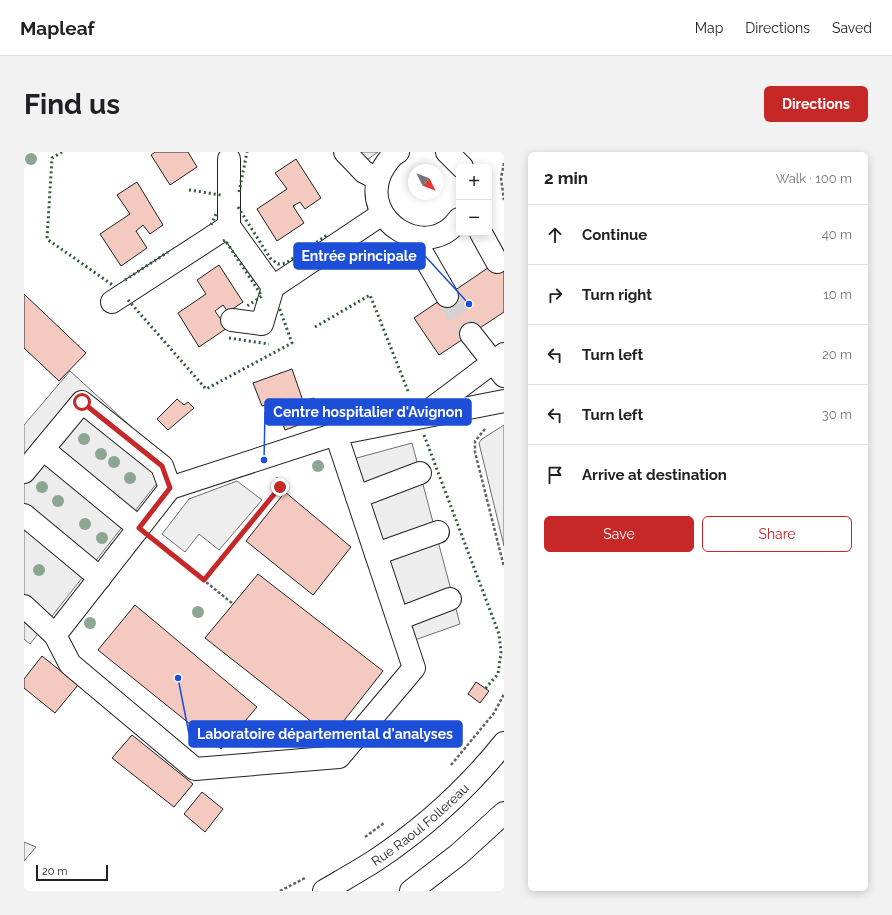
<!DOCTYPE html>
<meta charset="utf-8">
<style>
:root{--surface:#fff;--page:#f2f2f2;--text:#202124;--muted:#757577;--line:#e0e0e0;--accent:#c62828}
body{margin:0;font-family:Raleway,sans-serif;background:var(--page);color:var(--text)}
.controls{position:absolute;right:12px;top:12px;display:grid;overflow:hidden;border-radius:6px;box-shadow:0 2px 10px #0003}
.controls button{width:36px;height:36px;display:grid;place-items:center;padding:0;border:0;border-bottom:1px solid var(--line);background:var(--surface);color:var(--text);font:20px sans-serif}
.compass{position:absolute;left:384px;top:12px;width:36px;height:36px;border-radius:50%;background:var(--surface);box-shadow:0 2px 10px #0003;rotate:132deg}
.scale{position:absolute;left:12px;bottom:10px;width:72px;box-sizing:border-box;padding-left:4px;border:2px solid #222;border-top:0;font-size:11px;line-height:14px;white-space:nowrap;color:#222;-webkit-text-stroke:3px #fff;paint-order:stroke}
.stop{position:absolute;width:12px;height:12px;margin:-9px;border:3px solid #c62828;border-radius:50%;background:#fff}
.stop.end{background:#c62828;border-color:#fff;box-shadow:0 1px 4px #0008}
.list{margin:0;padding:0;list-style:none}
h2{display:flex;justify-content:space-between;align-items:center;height:52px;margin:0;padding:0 16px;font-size:17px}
h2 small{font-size:13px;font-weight:400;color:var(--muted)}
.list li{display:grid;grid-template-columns:26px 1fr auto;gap:12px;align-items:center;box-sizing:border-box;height:60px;padding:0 16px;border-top:1px solid var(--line)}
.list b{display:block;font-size:15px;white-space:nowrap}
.list em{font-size:13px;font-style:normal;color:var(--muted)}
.actions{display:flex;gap:8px;padding:12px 16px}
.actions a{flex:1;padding:9px 0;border:1px solid var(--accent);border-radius:6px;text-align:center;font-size:14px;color:var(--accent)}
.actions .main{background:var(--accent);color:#fff}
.icon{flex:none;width:22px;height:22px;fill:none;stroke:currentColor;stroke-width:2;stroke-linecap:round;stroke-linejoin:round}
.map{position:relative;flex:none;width:480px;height:739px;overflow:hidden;border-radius:6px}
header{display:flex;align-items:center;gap:24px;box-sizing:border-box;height:56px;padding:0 20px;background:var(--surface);border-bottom:1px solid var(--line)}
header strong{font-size:19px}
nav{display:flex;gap:22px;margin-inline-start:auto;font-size:14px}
.intro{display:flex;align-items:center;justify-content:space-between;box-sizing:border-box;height:96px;padding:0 24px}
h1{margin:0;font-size:28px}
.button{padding:10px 18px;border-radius:6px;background:var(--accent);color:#fff;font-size:14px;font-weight:700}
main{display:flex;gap:24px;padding:0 24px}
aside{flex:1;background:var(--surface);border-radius:6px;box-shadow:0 2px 10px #0003}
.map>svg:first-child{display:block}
.green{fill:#eee;stroke:#6f6f6f}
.parking{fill:#ededed;stroke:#6f6f6f}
.building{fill:#f3c9c0;stroke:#222}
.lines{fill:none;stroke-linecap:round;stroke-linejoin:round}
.minor-tunnel{stroke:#d3d3d3;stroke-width:22;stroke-dasharray:22 11;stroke-linecap:butt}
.minor-casing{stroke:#222;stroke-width:24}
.path{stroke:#646464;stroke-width:2.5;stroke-dasharray:3 2;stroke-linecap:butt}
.minor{stroke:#fff;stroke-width:22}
.hedge{stroke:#2f5e38;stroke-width:3;stroke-dasharray:2 3;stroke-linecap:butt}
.tree{fill:#8da692}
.route{stroke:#c62828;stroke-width:5}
.labels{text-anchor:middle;stroke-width:3;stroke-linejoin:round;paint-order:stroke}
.street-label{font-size:13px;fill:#222;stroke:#fff}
.leader{fill:none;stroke:#1d4ed8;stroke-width:1.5}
.callout-dot{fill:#1d4ed8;stroke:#fff;stroke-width:1.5}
.callout{fill:#1d4ed8;stroke:#1d4ed8;stroke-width:1.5}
.callout-label{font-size:14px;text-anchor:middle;font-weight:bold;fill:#fff}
</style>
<header>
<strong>Mapleaf</strong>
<nav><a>Map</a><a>Directions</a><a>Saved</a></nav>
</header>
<div class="intro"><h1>Find us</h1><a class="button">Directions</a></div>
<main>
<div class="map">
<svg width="480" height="739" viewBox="0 0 480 739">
<rect width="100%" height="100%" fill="#fff"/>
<g class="green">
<polygon points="328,0 354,0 344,7"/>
<polygon points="480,273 480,394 455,291 458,287"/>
<polygon points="213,329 238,348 195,398 175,382 161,400 138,382 165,347"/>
<polygon points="0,690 12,695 0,709"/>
</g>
<g class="parking">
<polygon points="46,219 148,312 6,492 0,487 0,273"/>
<polygon points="388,291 436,472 385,490 329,307"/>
</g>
<g class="building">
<polygon points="131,0 164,0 173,15 146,33 127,3"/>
<polygon points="272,7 297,46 281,57 276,50 269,54 280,71 253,89 233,57 263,37 251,21"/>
<polygon points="113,30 139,73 126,82 119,73 112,79 123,96 97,114 76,82 106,62 93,43"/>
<polygon points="480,105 480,160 415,203 390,166"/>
<polygon points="195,113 219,150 204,160 199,153 191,159 203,176 175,195 154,161 182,142 173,128"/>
<polygon points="0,142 62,201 35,229 0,196"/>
<polygon points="268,217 279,249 290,246 297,265 261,278 254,259 261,256 258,247 238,254 229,231"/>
<polygon points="153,247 160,253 164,250 170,256 144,278 133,267"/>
<polygon points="261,340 327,395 289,443 222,389"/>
<polygon points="234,422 359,519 307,585 181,486"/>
<polygon points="111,453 233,555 197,597 74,498"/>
<polygon points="18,504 54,533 31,561 0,536 0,527"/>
<polygon points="452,530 465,539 456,551 444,542"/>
<polygon points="108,583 169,632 150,655 88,606"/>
<polygon points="178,640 199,657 181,680 160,662"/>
</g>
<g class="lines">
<polyline class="minor-tunnel" points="423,144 447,182"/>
<g class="minor-casing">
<g id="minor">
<polyline points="321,0 340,20 354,27"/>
<path d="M374,0C366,4 361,13 357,20C334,70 405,111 435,67"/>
<polyline points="423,0 438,15"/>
<polyline points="205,74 205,7"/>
<polyline points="457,81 473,110"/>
<polyline points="389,85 423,144"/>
<polyline points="88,150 205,74 249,135"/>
<polyline points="208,168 238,172 249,135 358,62"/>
<polyline points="447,182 480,224"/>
<polyline points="399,263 480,202"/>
<polyline points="312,282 390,516 315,605 171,617 46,512 31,483 146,336 312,282 480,249"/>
<polyline points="19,297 115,376"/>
<polyline points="0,320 58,250 138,314 146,336"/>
<polyline points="333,345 396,321"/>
<polyline points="0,363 76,426"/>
<polyline points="352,402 414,380"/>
<polyline points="0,454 31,483"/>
<polyline points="374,467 426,447"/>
<path id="s1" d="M300,739C317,729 335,719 352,708C400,676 444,636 480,591"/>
<polyline points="387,739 435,702 480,661"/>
</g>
</g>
<g class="path">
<polyline points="480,11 477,26 480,48"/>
<polyline points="461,277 451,289 451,300 480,415"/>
<polyline points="132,389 209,452"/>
<polyline points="180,428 256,335 253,325"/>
<polyline points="427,613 470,561 480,542"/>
<polyline points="341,685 360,671"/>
<polyline points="256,739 281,726"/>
</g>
<use href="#minor" class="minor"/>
<g class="hedge">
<polyline points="38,0 28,6 23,87 90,134"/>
<polyline points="165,38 197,43"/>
<polyline points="215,40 223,0"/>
<polyline points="214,55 246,106 254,112 262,111 303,83"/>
<polyline points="187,73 192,62"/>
<polyline points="199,89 201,88 238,144 223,154"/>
<polyline points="101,128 144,100"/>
<polyline points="104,148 182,237 268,191 255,155"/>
<polyline points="291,175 346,143 384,239"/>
<polyline points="205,186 245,192"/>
<polyline points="400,283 475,482 477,501 474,522 461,537"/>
</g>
</g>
<g class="tree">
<circle cx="7" cy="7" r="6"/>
<circle cx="60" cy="287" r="6"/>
<circle cx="77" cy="302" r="6"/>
<circle cx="90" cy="310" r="6"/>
<circle cx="294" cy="314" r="6"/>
<circle cx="106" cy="326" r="6"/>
<circle cx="18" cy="335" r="6"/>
<circle cx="34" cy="349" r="6"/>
<circle cx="61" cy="372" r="6"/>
<circle cx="78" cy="386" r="6"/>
<circle cx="15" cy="418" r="6"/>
<circle cx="174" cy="460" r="6"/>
<circle cx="66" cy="471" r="6"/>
</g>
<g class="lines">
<polyline class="route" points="58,250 138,314 146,336 115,376 180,428 256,335"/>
</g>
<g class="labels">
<g class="street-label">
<text dy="5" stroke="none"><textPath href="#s1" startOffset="117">Rue Raoul Follereau</textPath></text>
</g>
</g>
<path class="leader" d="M445 152L401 104M240 308L241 260M154 526L165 582"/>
<g class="callout-dot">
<circle cx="445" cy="152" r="4"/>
<circle cx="240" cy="308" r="4"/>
<circle cx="154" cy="526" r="4"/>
</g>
<g class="callout">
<rect x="270" y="91" width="131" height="26" rx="4"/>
<rect x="241" y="247" width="206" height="26" rx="4"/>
<rect x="165" y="569" width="273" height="26" rx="4"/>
</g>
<g class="callout-label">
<text x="335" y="109">Entrée principale</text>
<text x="344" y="265">Centre hospitalier d'Avignon</text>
<text x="301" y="587">Laboratoire départemental d'analyses</text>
</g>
</svg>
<div class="controls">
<button>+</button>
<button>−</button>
</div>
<svg class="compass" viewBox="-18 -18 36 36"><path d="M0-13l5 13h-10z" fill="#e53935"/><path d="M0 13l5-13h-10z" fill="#757577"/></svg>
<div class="scale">20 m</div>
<div class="stop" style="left:58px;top:250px"></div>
<div class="stop end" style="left:256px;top:335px"></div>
</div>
<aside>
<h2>2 min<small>Walk · 100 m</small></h2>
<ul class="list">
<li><svg class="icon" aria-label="ahead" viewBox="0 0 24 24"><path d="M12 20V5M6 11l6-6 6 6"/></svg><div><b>Continue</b></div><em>40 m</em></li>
<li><svg class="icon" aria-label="right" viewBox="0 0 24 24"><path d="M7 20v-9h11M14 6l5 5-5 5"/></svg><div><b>Turn right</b></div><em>10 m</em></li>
<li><svg class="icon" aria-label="left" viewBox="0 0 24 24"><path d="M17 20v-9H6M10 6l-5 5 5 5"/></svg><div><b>Turn left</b></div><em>20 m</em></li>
<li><svg class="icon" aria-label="left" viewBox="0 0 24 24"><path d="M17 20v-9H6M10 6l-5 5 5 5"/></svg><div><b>Turn left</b></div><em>30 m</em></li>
<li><svg class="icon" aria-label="arrive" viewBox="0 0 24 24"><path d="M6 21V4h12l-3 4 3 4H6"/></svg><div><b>Arrive at destination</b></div></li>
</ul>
<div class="actions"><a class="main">Save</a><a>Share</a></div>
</aside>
</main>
